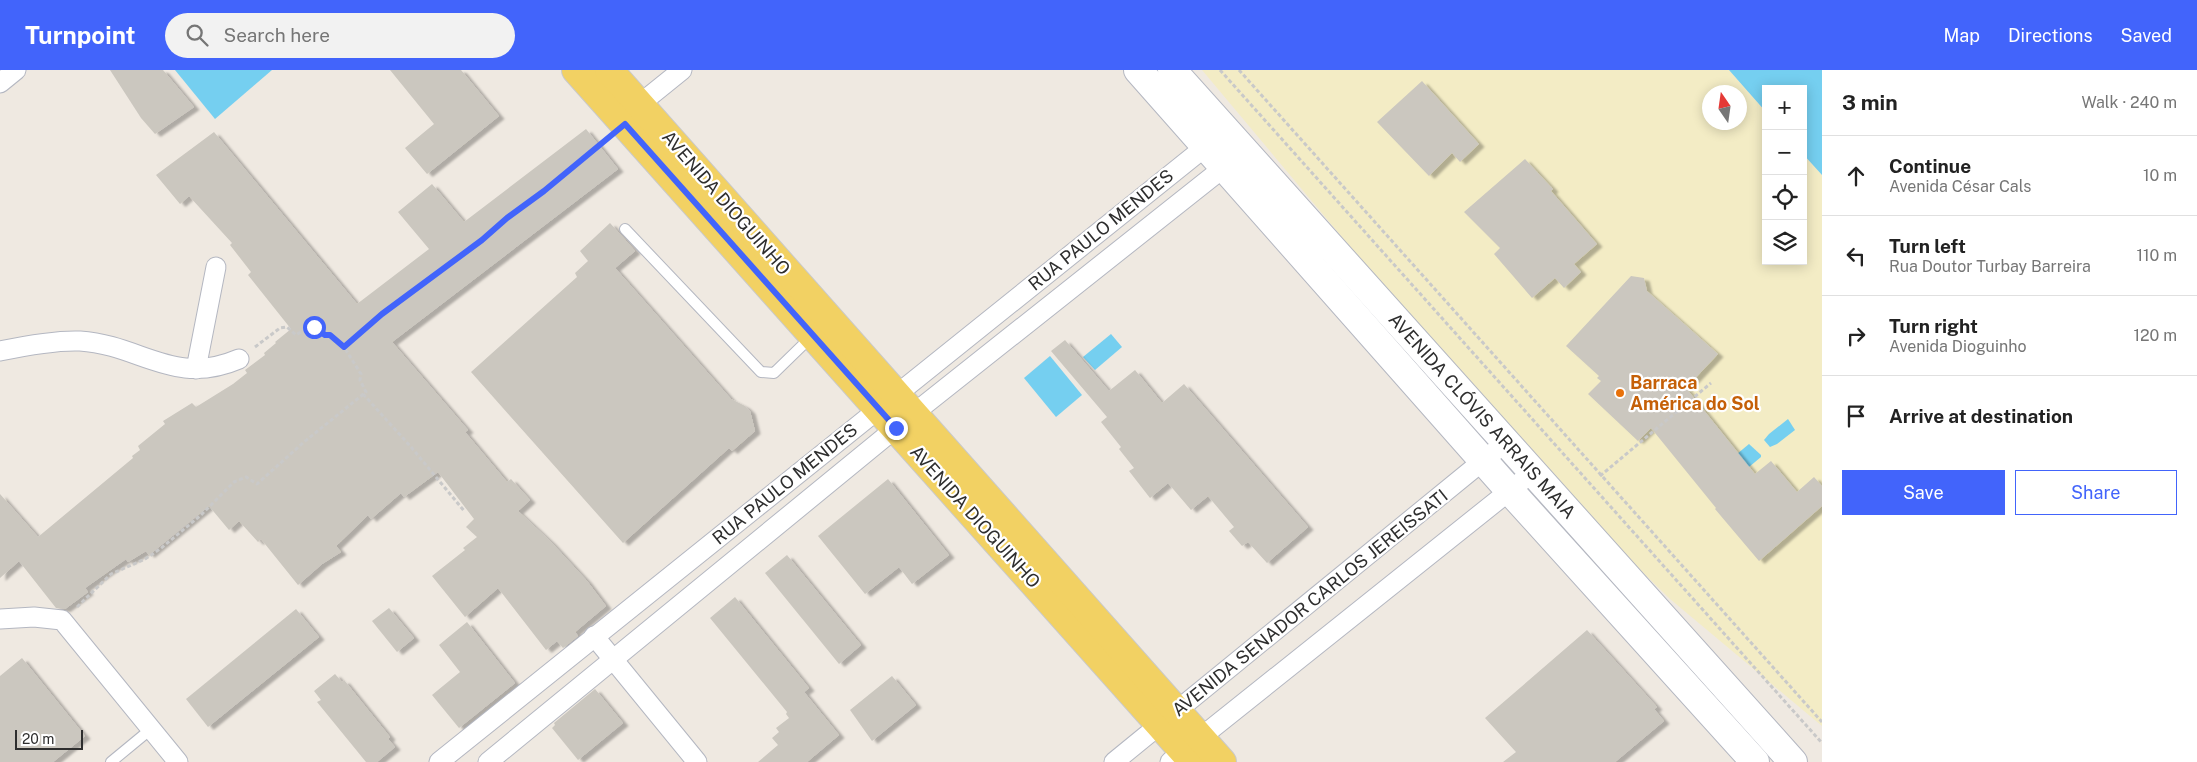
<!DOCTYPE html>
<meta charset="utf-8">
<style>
:root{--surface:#fff;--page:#f2f2f2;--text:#222;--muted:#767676;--line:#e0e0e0;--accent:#4264fb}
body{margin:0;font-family:"Public Sans",sans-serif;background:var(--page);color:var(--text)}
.controls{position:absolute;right:15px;top:15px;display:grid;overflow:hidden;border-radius:0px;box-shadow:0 2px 12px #0003}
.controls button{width:45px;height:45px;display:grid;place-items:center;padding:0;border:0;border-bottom:1px solid var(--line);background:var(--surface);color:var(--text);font:25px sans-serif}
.compass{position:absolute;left:1702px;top:15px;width:45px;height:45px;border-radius:50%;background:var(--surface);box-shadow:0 2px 12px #0003;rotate:347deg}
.scale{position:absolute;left:15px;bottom:12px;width:68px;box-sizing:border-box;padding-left:5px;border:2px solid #2e2e2e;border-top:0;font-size:14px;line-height:18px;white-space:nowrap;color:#2e2e2e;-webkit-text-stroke:4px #fff;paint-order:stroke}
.stop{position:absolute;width:15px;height:15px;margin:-11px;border:4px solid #4264fb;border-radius:50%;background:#fff}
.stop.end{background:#4264fb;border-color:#fff;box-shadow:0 1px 5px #0008}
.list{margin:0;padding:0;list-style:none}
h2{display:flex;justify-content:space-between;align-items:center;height:65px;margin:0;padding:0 20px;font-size:21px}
h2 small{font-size:16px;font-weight:400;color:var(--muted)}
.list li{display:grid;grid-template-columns:32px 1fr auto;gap:15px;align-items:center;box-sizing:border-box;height:80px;padding:0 20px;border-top:1px solid var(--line)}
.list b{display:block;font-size:19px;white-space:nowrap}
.list p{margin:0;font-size:16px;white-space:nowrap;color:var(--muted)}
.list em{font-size:16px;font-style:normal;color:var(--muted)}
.actions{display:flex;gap:10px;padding:15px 20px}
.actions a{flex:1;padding:11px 0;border:1px solid var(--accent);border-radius:0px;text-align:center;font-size:18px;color:var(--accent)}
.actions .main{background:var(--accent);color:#fff}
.icon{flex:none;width:28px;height:28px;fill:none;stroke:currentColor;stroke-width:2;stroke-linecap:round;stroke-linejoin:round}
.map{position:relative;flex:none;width:1822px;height:692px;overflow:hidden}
header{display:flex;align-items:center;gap:30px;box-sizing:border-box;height:70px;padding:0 25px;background:var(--accent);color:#fff}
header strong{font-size:24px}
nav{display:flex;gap:28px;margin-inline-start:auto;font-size:18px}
.search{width:350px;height:45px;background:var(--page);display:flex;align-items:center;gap:12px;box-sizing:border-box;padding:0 18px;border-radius:28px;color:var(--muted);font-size:19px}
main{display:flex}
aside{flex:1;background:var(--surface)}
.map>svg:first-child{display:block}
.sand{fill:#f3ecc5;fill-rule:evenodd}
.water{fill:#75cff0}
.building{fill:#cbc7bf;filter:url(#shadow)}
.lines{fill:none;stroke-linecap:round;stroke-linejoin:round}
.lane-casing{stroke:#b4b7c1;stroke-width:12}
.street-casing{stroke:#b4b7c1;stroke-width:21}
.secondary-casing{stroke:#b4b7c1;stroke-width:30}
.primary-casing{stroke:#c9c9c9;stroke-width:30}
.path{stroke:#c9c9c9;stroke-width:3;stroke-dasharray:4 2.5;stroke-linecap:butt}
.lane{stroke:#fff;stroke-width:10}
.street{stroke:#fff;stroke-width:19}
.secondary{stroke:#fff;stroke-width:28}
.primary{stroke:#f2d163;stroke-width:28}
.route{stroke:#4264fb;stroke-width:6}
.food-dot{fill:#e8710a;stroke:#fff;stroke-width:2}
.labels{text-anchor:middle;stroke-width:4.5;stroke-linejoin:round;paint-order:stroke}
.street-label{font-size:18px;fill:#2e2e2e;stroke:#fff}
.food-label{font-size:18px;font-weight:bold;fill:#c56008;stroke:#fff;text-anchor:start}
</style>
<header>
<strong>Turnpoint</strong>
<div class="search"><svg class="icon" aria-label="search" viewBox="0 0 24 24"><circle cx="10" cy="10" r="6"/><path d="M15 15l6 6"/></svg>Search here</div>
<nav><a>Map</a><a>Directions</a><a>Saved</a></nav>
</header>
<main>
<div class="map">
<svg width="1822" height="692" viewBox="0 0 1822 692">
<defs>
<filter id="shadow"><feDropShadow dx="5.5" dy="3" stdDeviation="1" flood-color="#0004"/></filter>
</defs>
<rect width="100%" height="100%" fill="#efe9e1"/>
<path class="sand" d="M1202,0H1729L1766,42V191H1803V84L1822,105V656L1670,529L1568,429L1475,326ZM1710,22H1740V52H1710Z"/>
<g class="water">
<polygon points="175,0 272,0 215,49"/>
<polygon points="1729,0 1822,0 1822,105 1803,84 1803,19 1766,19 1766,42"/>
<polygon points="1111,264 1122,277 1095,300 1083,287"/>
<polygon points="1050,286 1082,325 1056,347 1024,308"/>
<polygon points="1788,349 1795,360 1777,374 1770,377 1764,370 1769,364"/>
<polygon points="1749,374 1761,385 1761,387 1743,402 1731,389"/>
</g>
<g class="building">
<polygon points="110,0 163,0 194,37 155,64 141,48"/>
<polygon points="390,0 461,0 499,46 427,104 405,78 434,54"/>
<polygon points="1422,11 1479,74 1460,92 1452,83 1429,106 1377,52"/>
<polygon points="586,59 618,99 392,272 468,360 465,362 507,412 511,409 530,430 518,441 551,472 587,511 606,536 575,562 578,566 563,578 557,571 546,580 498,518 465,547 432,506 465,480 463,478 477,467 466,457 474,449 438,402 404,427 401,423 371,449 368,445 336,476 341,482 322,494 298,515 261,469 258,472 239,451 229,460 209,436 149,485 146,481 128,492 126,489 85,518 88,522 65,539 56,538 19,491 0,508 0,424 38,467 133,388 132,386 140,380 138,376 165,354 163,351 192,333 196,337 233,314 247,303 245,300 265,285 264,283 276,273 275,272 291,259 248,205 251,202 230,175 232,173 189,126 180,134 156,105 214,62 357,234 429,179 398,142 432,114 464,152"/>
<polygon points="1525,89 1553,119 1551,121 1597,174 1574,194 1581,202 1564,218 1555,208 1532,228 1494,184 1500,178 1464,142"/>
<polygon points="610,153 635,181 615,198 731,329 745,336 750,341 755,361 732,381 729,378 623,473 471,302 577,207 575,203 588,191 580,181"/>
<polygon points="1631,206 1644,208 1647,221 1718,284 1686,318 1755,404 1771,391 1797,422 1814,407 1822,416 1822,436 1759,491 1715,439 1716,438 1651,358 1638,371 1588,324 1601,311 1597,308 1599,306 1566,276"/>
<polygon points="1065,270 1109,321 1135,300 1162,333 1184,314 1308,457 1267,493 1248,472 1242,476 1229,461 1234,457 1208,426 1191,440 1168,413 1150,428 1129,401 1134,398 1119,379 1121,377 1101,352 1107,347 1051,281"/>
<polygon points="888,409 949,485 912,514 899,497 865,524 818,466"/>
<polygon points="787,485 861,575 839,594 765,503"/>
<polygon points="735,527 809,618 804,622 839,665 807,692 758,692 778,675 772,668 779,662 776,658 789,648 786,644 787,642 710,548"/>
<polygon points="389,538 414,568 397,582 372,551"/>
<polygon points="296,539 319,567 208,657 186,629"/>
<polygon points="467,552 515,613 459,658 432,625 460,602 439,575"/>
<polygon points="1587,560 1657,637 1654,639 1664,651 1615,692 1503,692 1516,682 1485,648"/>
<polygon points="22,588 85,666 53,692 0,692 0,606"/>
<polygon points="335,604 342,612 344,610 390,667 388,669 395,677 377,692 366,692 317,632 321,630 314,621"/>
<polygon points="892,606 916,635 872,671 850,640"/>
<polygon points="595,619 623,653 578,690 552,658 555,655 554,653"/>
</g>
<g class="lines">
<g class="lane-casing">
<g id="lane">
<polyline points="625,159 761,302 774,303 812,266"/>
<polyline points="111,692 151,659"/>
</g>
</g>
<g class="street-casing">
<g id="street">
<polyline points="0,13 16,0"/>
<polyline points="630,42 682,0"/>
<path d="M0,281C24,276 56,270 80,271C141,275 174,317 239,289"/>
<polyline points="196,299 216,197"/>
<polyline points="0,549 34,547 62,550 178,692"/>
<polyline points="594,566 697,692"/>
<polyline points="439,692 1215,69"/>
<polyline points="488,692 913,344 1232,91"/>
<polyline points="1114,692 1506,372"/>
<polyline points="1170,692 1533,402"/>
</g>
</g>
<g class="secondary-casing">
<g id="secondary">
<polyline points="1138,0 1510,421 1755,692"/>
<polyline points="1172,0 1793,692"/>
</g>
</g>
<g class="primary-casing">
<g id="primary">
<polyline points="576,0 1193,692"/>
<polyline points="609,0 1222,692"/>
</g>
</g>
<g class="path">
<polyline points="1220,0 1822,673"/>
<polyline points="1239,0 1822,652"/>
<polyline points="255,277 280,258 287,257 296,265 311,255 325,265 330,265 344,277"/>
<polyline points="363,324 411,377 465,442"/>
<polyline points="1600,406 1711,313"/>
<polyline points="77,537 111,504 145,489 160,479 201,445 234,412 246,407 257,414 304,372 366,322 360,310 361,304 344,277 382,244 483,170 507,148 544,121 605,71"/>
</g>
<use href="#lane" class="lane"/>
<use href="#street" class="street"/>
<use href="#secondary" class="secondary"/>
<use href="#primary" class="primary"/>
</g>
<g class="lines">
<polyline class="route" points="314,257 325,265 330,265 344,277 382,244 482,170 507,148 544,121 625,54 896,358"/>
</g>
<circle class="food-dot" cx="1620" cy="323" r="5"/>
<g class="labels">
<g class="street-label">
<text transform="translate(726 133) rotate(49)" y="6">AVENIDA DIOGUINHO</text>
<text transform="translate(1101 160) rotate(-39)" y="6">RUA PAULO MENDES</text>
<text transform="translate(1482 346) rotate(48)" y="6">AVENIDA CLÓVIS ARRAIS MAIA</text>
<text transform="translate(785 414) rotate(-39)" y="6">RUA PAULO MENDES</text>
<text transform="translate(975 447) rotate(48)" y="6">AVENIDA DIOGUINHO</text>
<text transform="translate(1310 533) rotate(-39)" y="6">AVENIDA SENADOR CARLOS JEREISSATI</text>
</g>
<g class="food-label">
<text x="1630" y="319">Barraca<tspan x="1630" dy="21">América do Sol</tspan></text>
</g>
</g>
</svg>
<div class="controls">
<button>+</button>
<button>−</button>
<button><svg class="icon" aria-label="locate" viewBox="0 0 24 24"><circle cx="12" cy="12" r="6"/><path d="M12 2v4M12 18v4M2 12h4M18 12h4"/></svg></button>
<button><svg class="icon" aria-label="layers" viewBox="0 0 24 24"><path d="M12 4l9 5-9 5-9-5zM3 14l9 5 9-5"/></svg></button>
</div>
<svg class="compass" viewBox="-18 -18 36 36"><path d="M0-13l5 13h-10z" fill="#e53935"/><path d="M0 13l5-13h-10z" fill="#767676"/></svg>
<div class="scale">20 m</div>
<div class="stop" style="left:314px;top:257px"></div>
<div class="stop end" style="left:896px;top:358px"></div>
</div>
<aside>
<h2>3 min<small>Walk · 240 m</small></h2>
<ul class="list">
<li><svg class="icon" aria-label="ahead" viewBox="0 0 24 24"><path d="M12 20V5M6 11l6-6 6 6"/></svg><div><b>Continue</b><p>Avenida César Cals</p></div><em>10 m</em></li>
<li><svg class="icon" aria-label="left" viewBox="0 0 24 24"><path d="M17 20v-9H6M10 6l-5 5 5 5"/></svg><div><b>Turn left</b><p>Rua Doutor Turbay Barreira</p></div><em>110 m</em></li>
<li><svg class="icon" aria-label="right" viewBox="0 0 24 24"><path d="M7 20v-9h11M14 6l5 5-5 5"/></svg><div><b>Turn right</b><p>Avenida Dioguinho</p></div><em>120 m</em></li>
<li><svg class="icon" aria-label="arrive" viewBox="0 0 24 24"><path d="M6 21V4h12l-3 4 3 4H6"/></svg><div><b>Arrive at destination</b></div></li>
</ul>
<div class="actions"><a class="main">Save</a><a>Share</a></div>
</aside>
</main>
